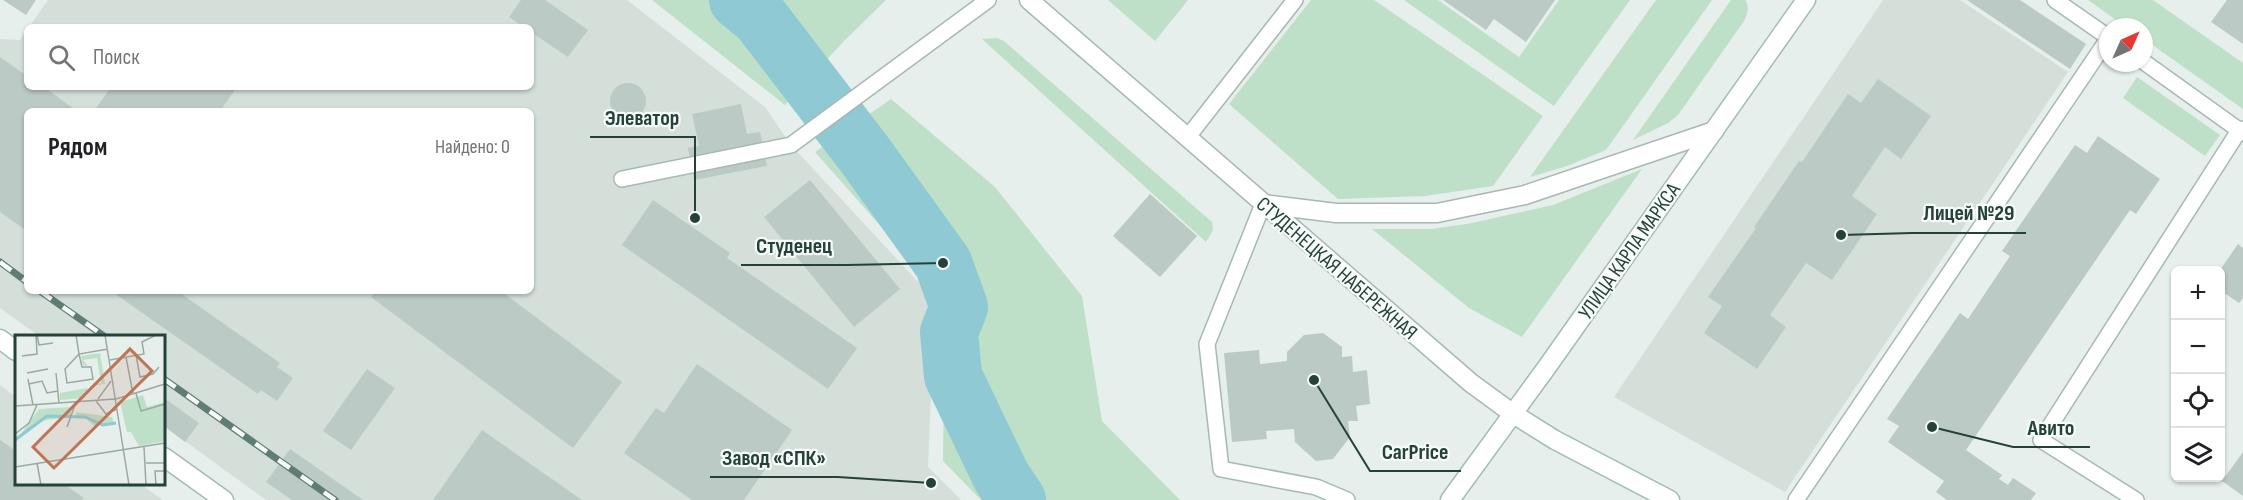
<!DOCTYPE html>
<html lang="ru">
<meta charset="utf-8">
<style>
:root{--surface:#fff;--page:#f6f6f6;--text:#202124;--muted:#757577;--line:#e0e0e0}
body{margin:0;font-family:"Sofia Sans Condensed",sans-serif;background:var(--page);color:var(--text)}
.controls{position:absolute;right:18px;bottom:18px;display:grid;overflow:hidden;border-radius:9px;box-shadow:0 2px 4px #0004}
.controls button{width:54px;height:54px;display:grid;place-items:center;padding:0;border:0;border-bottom:2px solid var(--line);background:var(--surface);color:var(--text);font:30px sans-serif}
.compass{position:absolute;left:2099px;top:18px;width:54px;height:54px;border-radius:50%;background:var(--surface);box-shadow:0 2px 4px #0004;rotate:45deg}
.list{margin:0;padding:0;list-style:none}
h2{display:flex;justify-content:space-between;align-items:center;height:78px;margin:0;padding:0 24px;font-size:26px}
h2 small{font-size:20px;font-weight:400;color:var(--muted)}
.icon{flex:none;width:33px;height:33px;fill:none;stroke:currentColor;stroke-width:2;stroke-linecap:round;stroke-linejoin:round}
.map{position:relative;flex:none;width:2243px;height:500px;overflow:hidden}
.search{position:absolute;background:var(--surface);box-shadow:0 2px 4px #0004;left:24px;top:24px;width:510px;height:66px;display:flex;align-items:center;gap:15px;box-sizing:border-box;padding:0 21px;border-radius:9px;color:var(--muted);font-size:22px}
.panel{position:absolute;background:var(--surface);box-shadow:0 2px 4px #0004;left:24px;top:108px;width:510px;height:186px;border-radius:9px}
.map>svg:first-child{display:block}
.built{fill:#d4dfda;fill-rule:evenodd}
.green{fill:#bfe0c8}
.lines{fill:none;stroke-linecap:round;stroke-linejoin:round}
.river{stroke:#8ec9d4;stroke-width:58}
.building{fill:#bbcac4}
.service-casing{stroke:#a8b8b2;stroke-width:18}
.minor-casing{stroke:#a8b8b2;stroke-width:21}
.tertiary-casing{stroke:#a8b8b2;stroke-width:21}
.secondary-casing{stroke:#a4bbb3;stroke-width:21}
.service{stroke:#fff;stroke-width:15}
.minor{stroke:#fff;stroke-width:18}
.tertiary{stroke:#fff;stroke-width:18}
.secondary{stroke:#fff;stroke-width:18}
.rail-casing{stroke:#5f7d75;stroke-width:7}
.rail{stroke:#f7fbf9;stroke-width:4.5;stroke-dasharray:14;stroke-linecap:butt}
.labels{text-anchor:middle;stroke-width:4.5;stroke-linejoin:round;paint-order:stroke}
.street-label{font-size:21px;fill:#24423a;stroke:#f7fbf9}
.inset-river{fill:none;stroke:#8ec9d4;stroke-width:3}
.inset-road{fill:none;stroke:#98aaa4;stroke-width:1.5}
.view{fill:#c07456;fill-opacity:0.15;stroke:#c07456;stroke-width:3}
.inset-edge{fill:none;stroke:#24423a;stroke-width:3}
.leader{fill:none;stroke:#24423a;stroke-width:2}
.callout-dot{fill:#24423a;stroke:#f7fbf9;stroke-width:2}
.callout-label{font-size:22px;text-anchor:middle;font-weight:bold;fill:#24423a;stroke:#f7fbf9;stroke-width:4.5;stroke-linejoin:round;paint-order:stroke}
</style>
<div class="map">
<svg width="2243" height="500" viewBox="0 0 2243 500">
<rect width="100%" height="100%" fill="#e6efeb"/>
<g class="built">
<path d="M48,0H627L765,107L791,145L935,300L928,467L961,500H266L164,426V336H39L0,308V39L20,40L27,30V87H531V27H29ZM27,111H531V291H27Z"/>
<polygon points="1883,0 1960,0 2068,72 1785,492 1614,397"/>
<polygon points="0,385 16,397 16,484 140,484 163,500 0,500"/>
</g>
<g class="green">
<polygon points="652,0 886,0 844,41 785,105"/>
<polygon points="1108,0 1188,0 1155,41"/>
<polygon points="1311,0 1374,0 1543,116 1493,186 1425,196 1338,199 1229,104"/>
<polygon points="1404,0 1438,0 1519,57 1559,0 1630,0 1554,106"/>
<polygon points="1656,0 1712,0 1606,150 1567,166 1530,177"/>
<path d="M1731,0H1745C1750,6 1747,15 1744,21L1678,115L1668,123L1633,140Z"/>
<polygon points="2088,0 2153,0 2243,63 2243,109 2144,39 2144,27 2126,27"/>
<polygon points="997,38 1004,41 1212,222 1213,230 1206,242 982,39"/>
<polygon points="2137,77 2220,135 2205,156 2123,98"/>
<polygon points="891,99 995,187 1082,296 1102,421 1180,500 981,500 943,461 945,299 815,152"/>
<polygon points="1642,169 1522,337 1469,308 1372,229 1432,229 1472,223 1553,205"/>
</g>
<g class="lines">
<polyline class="river" points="738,0 760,18 865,155 943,263 959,307 949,332 953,376 1001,476 1017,500"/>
</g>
<g class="building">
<polygon points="3,0 36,0 26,15"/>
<polygon points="521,0 545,0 588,30 568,57 531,32 531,27 524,27 509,17"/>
<polygon points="1443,0 1555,0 1526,42 1494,19 1486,30"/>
<polygon points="1967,0 2020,0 2086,44 2070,69"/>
<polygon points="2227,0 2243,0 2243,44 2211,22"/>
<polygon points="0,57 27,76 27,87 44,87 77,111 27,111 27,231 0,212"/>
<polygon points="1878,79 1931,116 1901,159 1885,147 1852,196 1877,214 1832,280 1806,263 1770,315 1786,327 1757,369 1704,333 1722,306 1708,297 1756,228 1754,227 1799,161 1802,162 1848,94 1861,103"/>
<circle cx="628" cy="101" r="18"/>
<polygon points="111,87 237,87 220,111 94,111"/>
<polygon points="741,104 747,134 760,132 767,166 694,180 688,148 699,146 692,114"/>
<polygon points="2098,136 2160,179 2136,214 2130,210 1966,450 2002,475 1999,479 2008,485 2013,478 2036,493 2031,500 1947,500 1936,492 1944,481 1888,442 1899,426 1887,419 1960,313 1968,319 2010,256 2002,251 2075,145 2087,153"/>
<polygon points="810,180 900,289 854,327 764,217"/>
<polygon points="1150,194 1197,236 1160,277 1113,236"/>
<polygon points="653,200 730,253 727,258 857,348 828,389 622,245"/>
<polygon points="2238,244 2243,248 2243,298 2239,303 2220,290 2220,270"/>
<polygon points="111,291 186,291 183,295 280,363 277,367 293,378 277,401 261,390 258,394"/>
<polygon points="376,291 501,291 622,382 573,448 371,297"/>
<polygon points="1323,333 1342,347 1342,357 1352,356 1353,372 1367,370 1370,404 1356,406 1358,421 1348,421 1350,437 1333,459 1316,461 1295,442 1294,429 1266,431 1267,439 1232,442 1224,353 1259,350 1260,364 1287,361 1287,352 1304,335"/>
<polygon points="697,364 792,430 744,500 692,500 624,453 656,408 664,413"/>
<polygon points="367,369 395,388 351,450 323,431"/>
<polygon points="164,398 199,423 185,442 164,426"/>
<polygon points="482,430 582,500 433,500"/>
<polygon points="0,440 16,451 16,484 64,484 84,498 82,500 0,500"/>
<polygon points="290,449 363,500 292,500 266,482"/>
<polygon points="2243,452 2243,496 2222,481"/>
</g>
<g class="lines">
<g class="service-casing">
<g id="service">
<polyline points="2055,0 2108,37"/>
<polyline points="2144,62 2243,133"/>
<polyline points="1187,138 1295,0"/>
<polyline points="622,179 791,145 988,0"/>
<polyline points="1263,204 1207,344 1221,469 1316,487 1347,500"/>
<polyline points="1796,500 2108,39"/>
<polyline points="2136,500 2041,440 2240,129"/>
</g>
</g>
<g class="minor-casing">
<g id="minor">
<polyline points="0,339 16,351"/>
<polyline points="164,457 224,500"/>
</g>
</g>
<g class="tertiary-casing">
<g id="tertiary">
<polyline points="1029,0 1471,383 1512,413"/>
<polyline points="1263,204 1336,213 1437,213 1525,195 1714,131"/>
</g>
</g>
<g class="secondary-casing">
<g id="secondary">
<polyline points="1512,413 1555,440 1670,500"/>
<polyline points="1450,500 1547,367 1806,0"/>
</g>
</g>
<use href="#service" class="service"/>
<use href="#minor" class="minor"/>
<use href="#tertiary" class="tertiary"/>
<use href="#secondary" class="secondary"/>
<g class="rail-casing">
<g id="rail">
<polyline points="0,262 27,282"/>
<polyline points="40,291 104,336"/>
<polyline points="164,379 335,500"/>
</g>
</g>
<use href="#rail" class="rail"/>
</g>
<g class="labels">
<g class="street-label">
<text transform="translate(1629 251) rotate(-55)" y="7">УЛИЦА КАРЛА МАРКСА</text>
<text transform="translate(1337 268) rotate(41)" y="7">СТУДЕНЕЦКАЯ НАБЕРЕЖНАЯ</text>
</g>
</g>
<g transform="translate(15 335)">
<rect width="150" height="150" fill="#e6efeb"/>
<path d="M85,18L90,49L74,51L86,48L82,23L68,25L73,31L68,30L66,21ZM73,53L70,63L45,65V58ZM128,60L132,72L150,67V106L124,111L116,97H112L105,67ZM56,72V82L24,86L0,107L24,74ZM61,77L97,82L100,90L79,91L72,84L60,83Z" fill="#bfe0c8"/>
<path class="inset-river" d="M0,105L32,81L70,82L88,90L101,88"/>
<path class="inset-road" d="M22,0L24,10L38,8M61,0L64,19L50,34L52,48L78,44L76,32H67L64,19L93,14M90,0L114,150M121,20L125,42L138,39L144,32M7,21L22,19L21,0M111,22L118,59M95,25L129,19L127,7L141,0M12,38L33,34M41,38L44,68M13,44L18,70M14,49L27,46L32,58L43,56M121,58L126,76L150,69M83,64L96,46M101,64L150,49M81,66L91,79L102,74M0,71L100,64M52,92L61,67M0,99L14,88L22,70M129,112L131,150M22,128L26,150M131,128H150M0,132L150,108M141,150L140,136H150"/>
<path class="view" d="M115,14L137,36L39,133L18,112Z"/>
<rect width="150" height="150" class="inset-edge"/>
</g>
<path class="leader" d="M695 218L695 137H590M1841 235L1912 233H2026M943 263L847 265H741M1932 427L2013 447H2090M1314 380L1370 471H1461M931 483L838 477H710"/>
<g class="callout-dot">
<circle cx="695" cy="218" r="6"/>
<circle cx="1841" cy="235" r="6"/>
<circle cx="943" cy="263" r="6"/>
<circle cx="1932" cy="427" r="6"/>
<circle cx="1314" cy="380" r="6"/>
<circle cx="931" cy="483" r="6"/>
</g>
<g class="callout-label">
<text x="642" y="125">Элеватор</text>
<text x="1969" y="220">Лицей №29</text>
<text x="794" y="253">Студенец</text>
<text x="2051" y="435">Авито</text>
<text x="1415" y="459">CarPrice</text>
<text x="774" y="465">Завод «СПК»</text>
</g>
</svg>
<div class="controls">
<button>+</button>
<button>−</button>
<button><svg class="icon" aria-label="locate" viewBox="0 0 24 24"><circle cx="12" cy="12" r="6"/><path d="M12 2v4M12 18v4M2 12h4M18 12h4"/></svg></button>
<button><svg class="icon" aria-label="layers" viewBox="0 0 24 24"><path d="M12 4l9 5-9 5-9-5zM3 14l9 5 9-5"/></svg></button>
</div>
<svg class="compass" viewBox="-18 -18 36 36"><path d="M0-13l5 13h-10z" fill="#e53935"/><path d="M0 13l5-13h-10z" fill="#757577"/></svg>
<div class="search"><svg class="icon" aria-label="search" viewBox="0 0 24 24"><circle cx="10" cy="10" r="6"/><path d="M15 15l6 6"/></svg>Поиск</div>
<section class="panel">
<h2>Рядом<small>Найдено: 0</small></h2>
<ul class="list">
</ul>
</section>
</div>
